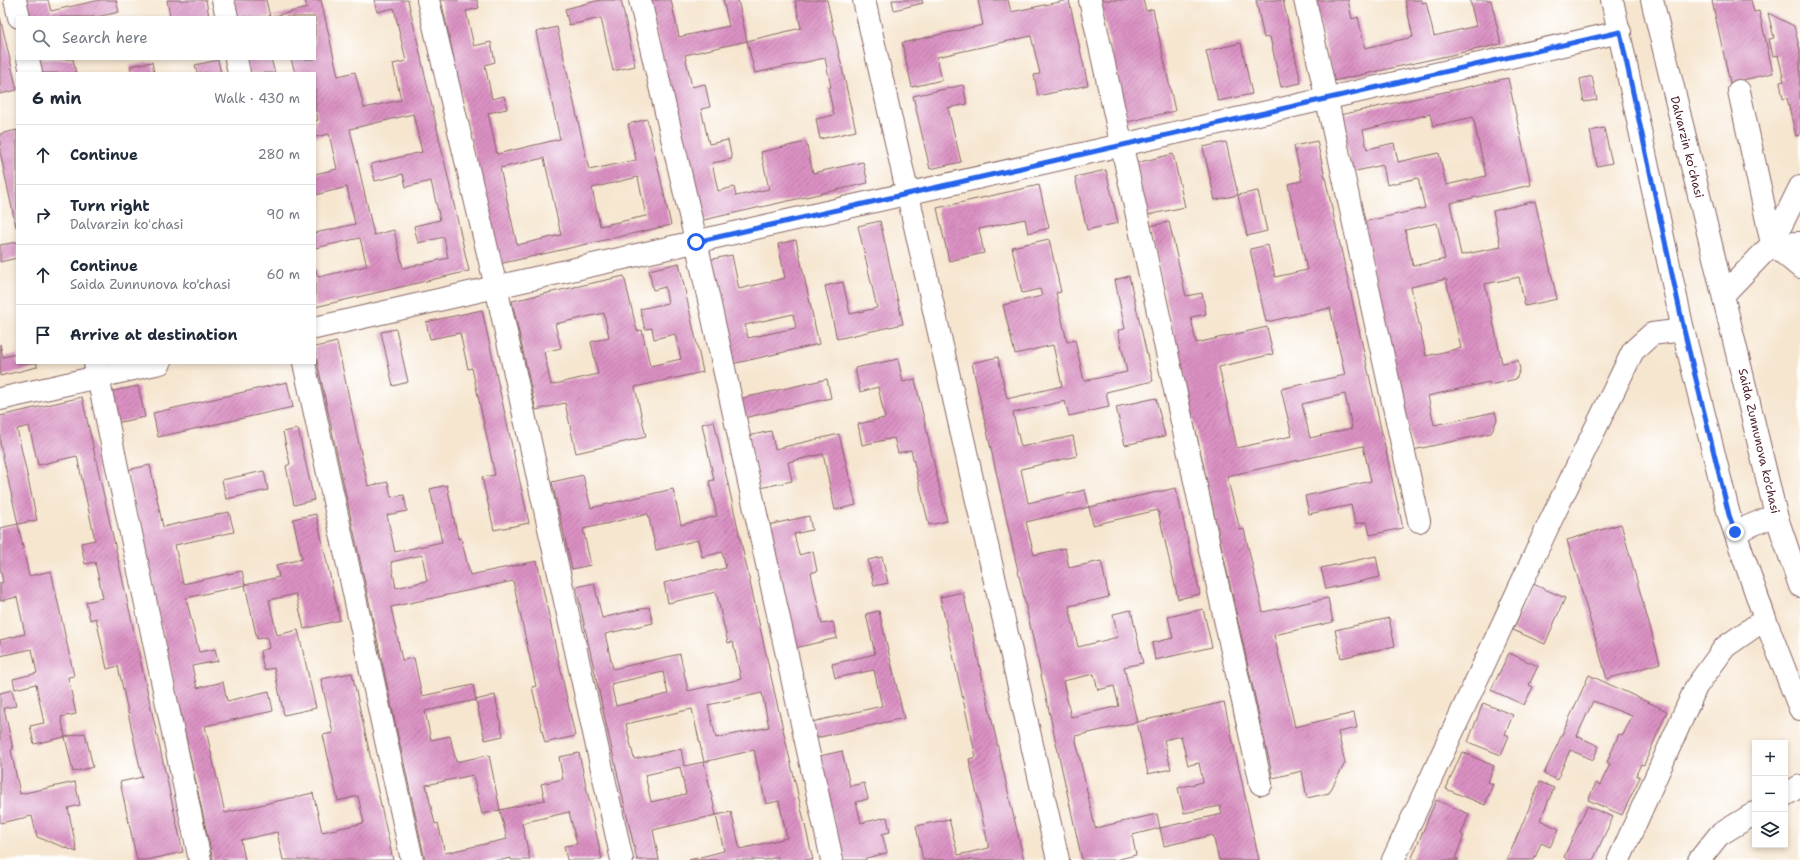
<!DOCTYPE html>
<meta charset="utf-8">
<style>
:root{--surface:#fff;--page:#f2f2f3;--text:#1f2937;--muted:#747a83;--line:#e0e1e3}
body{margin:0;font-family:"Shantell Sans",sans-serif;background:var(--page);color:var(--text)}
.controls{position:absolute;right:12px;bottom:12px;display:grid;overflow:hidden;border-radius:0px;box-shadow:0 2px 6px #0003}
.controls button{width:36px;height:36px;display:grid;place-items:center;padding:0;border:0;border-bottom:1px solid var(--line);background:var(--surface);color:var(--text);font:20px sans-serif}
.stop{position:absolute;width:12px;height:12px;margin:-9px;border:3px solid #2563eb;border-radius:50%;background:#fff}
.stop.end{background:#2563eb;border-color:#fff;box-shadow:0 1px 4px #0008}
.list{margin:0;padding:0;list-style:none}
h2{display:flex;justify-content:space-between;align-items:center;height:52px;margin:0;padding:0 16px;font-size:17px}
h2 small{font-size:13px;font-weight:400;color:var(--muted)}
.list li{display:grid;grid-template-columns:26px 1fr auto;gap:12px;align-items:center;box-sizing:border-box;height:60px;padding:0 16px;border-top:1px solid var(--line)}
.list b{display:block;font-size:15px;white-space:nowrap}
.list p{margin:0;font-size:13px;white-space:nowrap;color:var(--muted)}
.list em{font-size:13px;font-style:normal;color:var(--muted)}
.icon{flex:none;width:22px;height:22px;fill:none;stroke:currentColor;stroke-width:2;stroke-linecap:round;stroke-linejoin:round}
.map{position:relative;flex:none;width:1800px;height:860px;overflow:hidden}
.search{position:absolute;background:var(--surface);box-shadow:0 2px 6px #0003;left:16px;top:16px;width:300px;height:44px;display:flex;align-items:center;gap:10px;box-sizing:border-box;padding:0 14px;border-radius:0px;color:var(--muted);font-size:15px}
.panel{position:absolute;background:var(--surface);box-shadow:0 2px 6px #0003;left:16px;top:72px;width:300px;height:292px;border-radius:0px}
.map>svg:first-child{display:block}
.building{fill:url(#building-hatch);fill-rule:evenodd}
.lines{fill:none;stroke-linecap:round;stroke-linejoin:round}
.minor-casing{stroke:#866565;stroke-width:24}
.major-casing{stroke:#866565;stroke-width:24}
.minor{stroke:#fff;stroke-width:22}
.major{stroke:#fff;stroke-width:22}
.route{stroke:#2563eb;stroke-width:5}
.labels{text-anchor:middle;stroke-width:4;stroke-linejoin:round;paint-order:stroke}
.street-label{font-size:12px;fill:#4a1f2b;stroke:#fff}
</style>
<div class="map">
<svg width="1800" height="860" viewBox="0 0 1800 860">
<defs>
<pattern id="building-hatch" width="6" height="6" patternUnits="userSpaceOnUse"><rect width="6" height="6" fill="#da91c3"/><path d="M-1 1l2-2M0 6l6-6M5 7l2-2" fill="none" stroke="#b3769f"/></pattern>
</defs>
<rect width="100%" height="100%" fill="#fff"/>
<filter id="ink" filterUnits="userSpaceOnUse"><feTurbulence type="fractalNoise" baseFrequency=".025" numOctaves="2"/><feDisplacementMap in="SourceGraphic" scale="8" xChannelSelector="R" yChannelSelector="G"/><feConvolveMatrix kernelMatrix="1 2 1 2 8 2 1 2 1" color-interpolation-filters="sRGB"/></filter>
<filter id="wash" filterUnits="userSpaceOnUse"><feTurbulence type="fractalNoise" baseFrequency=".012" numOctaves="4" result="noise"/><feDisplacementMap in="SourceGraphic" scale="16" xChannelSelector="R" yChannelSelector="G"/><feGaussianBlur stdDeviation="0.9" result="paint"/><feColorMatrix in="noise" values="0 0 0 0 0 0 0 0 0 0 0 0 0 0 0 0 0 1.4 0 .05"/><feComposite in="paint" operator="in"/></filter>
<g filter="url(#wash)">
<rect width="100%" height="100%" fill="#f6e6d0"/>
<g id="blocks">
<g class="building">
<polygon points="25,0 48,0 51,11 100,0 116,0 119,12 97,17 29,17"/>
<polygon points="167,0 206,0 209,17 170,17"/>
<polygon points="233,0 266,0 270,17 236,17"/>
<path d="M305,0H321L338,76L355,72L364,108L401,100L393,64L406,61L394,8L377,12L374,0H408L469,271L315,307V267L318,277L367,266L360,238L315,248V233L355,224L347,187L315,195V174L337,169L329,134L315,137V121L318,120L315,107V73H295L291,59H315V17H270L307,8ZM413,114L422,152L371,164L375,181L403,174L406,187L431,181L440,220L414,226L418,243L444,237L448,258L403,268L394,230L374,235L350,129Z"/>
<path d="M441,0H477L479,8L466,11L474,46L491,42L495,62L485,65L492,99L504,96L507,109L488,113L497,154L560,139L536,32L557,27L589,170L636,160L628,124L647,119L671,225L499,264ZM544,158L561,235L517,245L500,168ZM638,177L646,216L600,226L592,188Z"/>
<polygon points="600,0 621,0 635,66 613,71 601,18 569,25 565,9"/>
<polygon points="649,0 671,0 679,37 729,26 723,0 738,0 747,41 685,55 692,87 705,84 710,107 701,109 709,144 728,140 732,159 712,163 718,191 734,187 736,196 769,189 761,152 806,142 813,173 863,162 868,183 699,221"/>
<polygon points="795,0 827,0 856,131 820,139 816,119 834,115 828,88 831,87 825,58 755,73 747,41 801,28"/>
<polygon points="892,0 922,0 923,3 894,10"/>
<polygon points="978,0 1008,0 1011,12 1069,0 1088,85 1038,96 1034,75 1040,74 1031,36 937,57 942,80 912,87 902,43 983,25"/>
<polygon points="1100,0 1143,0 1146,11 1153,9 1175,111 1127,122"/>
<polygon points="1256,0 1283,0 1301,83 1281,87 1270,37 1264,38"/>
<polygon points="1315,0 1348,0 1352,19 1358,17 1365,48 1413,37 1405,0 1422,0 1422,3 1426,2 1434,36 1476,26 1470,0 1491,0 1501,44 1333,81"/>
<polygon points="1716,0 1751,0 1754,12 1759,11 1773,73 1730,83 1712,1"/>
<polygon points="1768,13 1794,26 1800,50 1800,135 1796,136 1787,98 1783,99 1780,82 1784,81 1778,55 1773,56 1769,39 1774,38"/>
<polygon points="0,17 17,90 0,94"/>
<polygon points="1241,43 1252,94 1218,101 1206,51"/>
<polygon points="38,59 73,59 76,73 41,73"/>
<polygon points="246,59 271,59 275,73 249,73"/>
<polygon points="218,60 221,73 197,73 195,65"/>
<polygon points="152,62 154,73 132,73 130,66"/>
<polygon points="1592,76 1597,100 1584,102 1580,79"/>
<path d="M1508,78L1531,185L1450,203L1461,255L1501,247L1493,211L1535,201L1557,299L1525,306L1519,277L1485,284L1502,363L1518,360L1520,370L1516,379L1490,385L1489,382L1428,396L1434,425L1495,412L1497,420L1491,433L1413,450L1363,222L1425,208L1418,178L1387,185L1383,165L1352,172L1340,115ZM1430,114L1433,126L1473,117L1486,176L1446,185L1439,153L1398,162L1394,143L1367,149L1363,130ZM1437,223L1445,259L1413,266L1405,230ZM1446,279L1461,348L1426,356L1411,287Z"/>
<polygon points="963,85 967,104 948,108 961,162 930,169 913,96"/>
<polygon points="1604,128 1612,163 1597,166 1590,131"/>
<polygon points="17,130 17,227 16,227 0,152 0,134"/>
<path d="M1317,141L1403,528L1370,535L1367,522L1355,524L1351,505L1309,514L1305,496L1371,481L1363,446L1227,476L1240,530L1244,529L1263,612L1328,598L1333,622L1274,635L1295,727L1354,713L1357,728L1338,732L1345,763L1329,793L1307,798L1302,771L1273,778L1150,226L1169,222L1186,296L1202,293L1206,314L1191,317L1196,343L1267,327L1273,354L1219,367L1237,448L1292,436L1281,389L1345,375L1330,308L1266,322L1250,249L1268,245L1275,277L1307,270L1288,184L1302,181L1294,146ZM1345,394L1352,428L1310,438L1302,404Z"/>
<polygon points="1226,142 1238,195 1215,200 1203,147"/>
<polygon points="1173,154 1185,207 1147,215 1136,163"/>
<polygon points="1106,170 1118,223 1087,230 1075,177"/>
<polygon points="1039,185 1049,228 1028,233 1025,219 979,229 984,253 949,261 937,208"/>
<polygon points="1258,191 1267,231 1247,236 1238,195"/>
<polygon points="880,221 903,324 837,339 825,286 843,282 850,314 877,308 858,226"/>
<path d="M1049,239L1061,292L1056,293L1067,342L1075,340L1084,381L1127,372L1118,330L1125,329L1115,280L1129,276L1153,381L1106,392L1109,407L1069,416L1065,401L1013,413L1021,447L1073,436L1077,456L1021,469L1028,503L1085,490L1089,507L1026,522L1034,555L1065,548L1069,568L1101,561L1109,597L1069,606L1078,647L1118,637L1113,614L1131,610L1143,663L1124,667L1137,722L1075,736L1095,828L1157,814L1160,828L1132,835L1136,855L1115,860H1082L972,363L998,357L1007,399L1062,386L1053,345L1015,354L1003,305L1042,296L1040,289L1022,293L1012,247ZM1094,674L1098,690L1114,686L1119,706L1071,717L1063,681Z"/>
<path d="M796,240L819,344L732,364L708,260L732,255L739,289L785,278L778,244ZM793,314L796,328L748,338L745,325Z"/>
<polygon points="17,242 17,258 0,262 0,245"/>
<path d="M679,263L703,372L635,387L646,437L576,453L565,403L536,410L512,301L624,276L637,331L642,330L650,366L681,359L675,334L654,339L652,328L645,329L640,309L668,303L665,287L653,290L649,270ZM604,313L609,337L591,342L598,374L551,385L544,352L561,348L555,324Z"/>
<polygon points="482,310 529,523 494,530 482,477 495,475 472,368 468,369 460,333 430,339 426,322"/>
<polygon points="396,329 408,382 393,386 381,332"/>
<path d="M337,342L368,486L388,482L391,497L404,495L407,511L387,515L395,552L442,542L430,489L447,485L458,539L461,538L470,575L537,561L575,736L545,743L532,687L536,686L513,581L391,607L402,660L414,658L422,696L473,685L476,700L425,711L431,740L450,736L456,762L489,755L500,810L482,814L473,775L426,785L435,824L438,823L445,853L507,839L500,810L545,800L541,784L563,779L559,757L579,753L602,860H567L564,846L577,844L569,812L522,823L530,860H511V858L502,860H425L315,352V347ZM422,555L427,581L396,588L391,562Z"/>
<polygon points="0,344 3,357 17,354 17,363 37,363 37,367 0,376"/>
<polygon points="898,359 903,382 915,379 947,521 929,525 911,450 898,453 894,438 862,445 858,424 885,418 878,387 860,392 855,368"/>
<polygon points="827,379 831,398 744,418 739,399"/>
<polygon points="287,382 293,407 158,437 153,413"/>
<polygon points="138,386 145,417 116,423 109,392"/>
<polygon points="82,397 183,852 147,860 137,860 120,782 142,777 118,666 107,669 96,618 90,620 86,602 103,598 95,562 85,564 81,543 95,540 77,456 38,465 29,426 17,429 37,520 18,524 29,576 51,571 74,676 68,677 76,714 61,717 65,737 85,733 93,767 73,772 65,737 34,744 30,726 44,723 36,684 15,689 13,679 37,673 32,649 0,656 0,640 25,634 17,597 0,601 0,583 3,582 0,567 0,528 18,524 0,443 0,416"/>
<polygon points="1156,398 1165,436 1125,445 1116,407"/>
<path d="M714,421L774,690L813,860H778V857L765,860H689L724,851L716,815L731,812L740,849L787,838L779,801L766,804L754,750L704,762L692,709L626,724L634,759L681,749L684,766L704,762L716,815L653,830L659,860H637L607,728L576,587L594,583L602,618L649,607L653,623L605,634L613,669L680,654L688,691L741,679L733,642L728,643L716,592L668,603L664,583L726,568L722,552L702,557L698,540L656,550L648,514L583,529L591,565L572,569L552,482L583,475L591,508L673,489L681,525L717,516L709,481L714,480L702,424ZM663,672L668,694L616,706L611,684ZM762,693L769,727L716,738L708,705ZM680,767L686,794L651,802L645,775Z"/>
<polygon points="298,429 314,500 294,505 286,466 290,464 283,432"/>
<polygon points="771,431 775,449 839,434 856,505 835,510 823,454 788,462 792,481 760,488 748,436"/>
<polygon points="150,465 163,527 229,512 234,532 175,545 183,584 242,571 245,585 186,598 199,652 215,649 218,661 192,666 197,688 223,682 227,701 269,691 273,711 205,726 225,813 313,793 322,832 364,823 358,796 338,801 323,735 333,733 321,679 352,673 393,860 283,860 277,832 241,840 245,860 213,860 127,470"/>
<polygon points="264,471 268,490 226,499 222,480"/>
<polygon points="1176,488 1200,594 1178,599 1158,510 1093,525 1089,507"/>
<polygon points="316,514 340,620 304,629 296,594 269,600 277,635 298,630 316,708 284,715 274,668 264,670 260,651 269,648 267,637 257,639 245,585 279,577 276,565 302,559 293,519"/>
<polygon points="809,516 812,530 794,534 799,555 813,551 817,571 811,573 822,624 833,622 837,638 795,648 768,525"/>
<polygon points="1621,524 1660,663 1607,679 1567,540"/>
<polygon points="1376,556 1380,577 1326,589 1321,568"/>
<polygon points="882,557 888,583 874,586 868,560"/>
<polygon points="1533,584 1565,598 1545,644 1513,630"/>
<polygon points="963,592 1011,805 1024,860 923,860 916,826 949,819 958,855 989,848 969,759 976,757 940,597"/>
<polygon points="1203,609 1212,647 1155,660 1152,643 1173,638 1168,617"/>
<polygon points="879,611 904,718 816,738 812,722 882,706 874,670 835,678 832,664 875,654 866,614"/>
<polygon points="1389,618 1395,646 1341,658 1335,630"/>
<polygon points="1509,653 1538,666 1529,685 1533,687 1524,705 1491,690"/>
<polygon points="1589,675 1667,711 1644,765 1641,764 1636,775 1640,777 1622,815 1588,800 1596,783 1600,785 1610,764 1607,762 1619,734 1623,735 1632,716 1593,701 1577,736 1599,746 1593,760 1570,750 1557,780 1544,774"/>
<polygon points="12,690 16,706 4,708 13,749 11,750 20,794 75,782 80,805 68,808 77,852 37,837 32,816 0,823 0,693"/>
<polygon points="495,695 503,736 485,740 476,700"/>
<polygon points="1224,702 1236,755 1259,860 1219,860 1213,835 1164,846 1160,828 1222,814 1220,806 1184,813 1178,788 1203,782 1199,763 1188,765 1181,736 1164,740 1171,769 1148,774 1137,722"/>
<polygon points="1483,703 1513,715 1505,734 1509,736 1501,755 1468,742"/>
<polygon points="842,751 850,786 864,783 868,799 856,802 861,823 887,817 890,832 882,834 887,853 866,858 866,860 843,860 820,756"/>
<polygon points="1462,752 1494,766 1488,782 1493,784 1485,805 1446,789"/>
<polygon points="1540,782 1554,788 1540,820 1559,829 1550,847 1541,843 1534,860 1507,860"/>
<polygon points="1436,800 1469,814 1461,834 1464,836 1455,858 1459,860 1411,860"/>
<polygon points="1587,806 1613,817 1593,860 1567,860 1564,857"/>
</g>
</g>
</g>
<g filter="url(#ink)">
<use href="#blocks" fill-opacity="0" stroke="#866565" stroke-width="1"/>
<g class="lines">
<g class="minor-casing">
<g id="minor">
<polyline points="15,0 19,17"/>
<polyline points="223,0 227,17"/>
<polyline points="428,0 496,287 622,860"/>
<polyline points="640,0 696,241 832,860"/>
<polyline points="864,0 1058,860"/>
<polyline points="1090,0 1261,784"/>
<polyline points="1305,0 1419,521"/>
<polyline points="28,59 31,73"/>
<polyline points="236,59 239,73"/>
<polyline points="1739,91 1772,244 1800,267"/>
<polyline points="1772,244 1800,243"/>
<polyline points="1724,294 1772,244 1800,187"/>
<polyline points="315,328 1620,32"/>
<polyline points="95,363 200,860"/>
<polyline points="304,363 412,860"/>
<polyline points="0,399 160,363"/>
<polyline points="1785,795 1800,786"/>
<polyline points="1393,860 1549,524 1633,351 1652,334 1683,330"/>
<polyline points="1619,860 1696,687 1725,647 1765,619"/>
<polyline points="1699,860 1719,835 1755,813"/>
</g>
</g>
<g class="major-casing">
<g id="major">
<polyline points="1612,0 1683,330 1729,515 1765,619 1800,709"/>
<polyline points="1652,0 1776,515 1800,586"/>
<polyline points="1735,532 1776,515"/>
</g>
</g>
<use href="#minor" class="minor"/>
<use href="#major" class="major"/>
</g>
</g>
<g class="lines" filter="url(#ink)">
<polyline class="route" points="696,242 1620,32 1684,330 1729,515 1735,532"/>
</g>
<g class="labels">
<g class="street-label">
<text transform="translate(1687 147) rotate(76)" y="4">Dalvarzin koʻchasi</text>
<text transform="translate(1759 441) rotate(77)" y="4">Saida Zunnunova ko'chasi</text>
</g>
</g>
</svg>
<div class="controls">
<button>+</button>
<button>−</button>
<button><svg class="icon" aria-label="layers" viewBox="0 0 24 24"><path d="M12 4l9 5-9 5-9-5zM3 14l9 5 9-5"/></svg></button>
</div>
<div class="stop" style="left:696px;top:242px"></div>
<div class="stop end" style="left:1735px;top:532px"></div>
<div class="search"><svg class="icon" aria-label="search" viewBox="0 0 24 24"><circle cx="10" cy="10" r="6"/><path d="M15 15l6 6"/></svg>Search here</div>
<section class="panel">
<h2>6 min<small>Walk · 430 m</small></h2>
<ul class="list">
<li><svg class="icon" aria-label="ahead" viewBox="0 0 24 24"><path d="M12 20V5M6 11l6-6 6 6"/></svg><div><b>Continue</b></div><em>280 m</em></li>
<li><svg class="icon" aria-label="right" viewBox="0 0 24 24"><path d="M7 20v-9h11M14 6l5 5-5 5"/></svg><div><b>Turn right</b><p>Dalvarzin koʻchasi</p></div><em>90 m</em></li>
<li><svg class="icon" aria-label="ahead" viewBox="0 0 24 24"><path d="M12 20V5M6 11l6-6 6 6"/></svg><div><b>Continue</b><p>Saida Zunnunova ko'chasi</p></div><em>60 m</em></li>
<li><svg class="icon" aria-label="arrive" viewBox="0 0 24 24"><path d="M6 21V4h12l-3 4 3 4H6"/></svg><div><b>Arrive at destination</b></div></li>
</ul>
</section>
</div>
